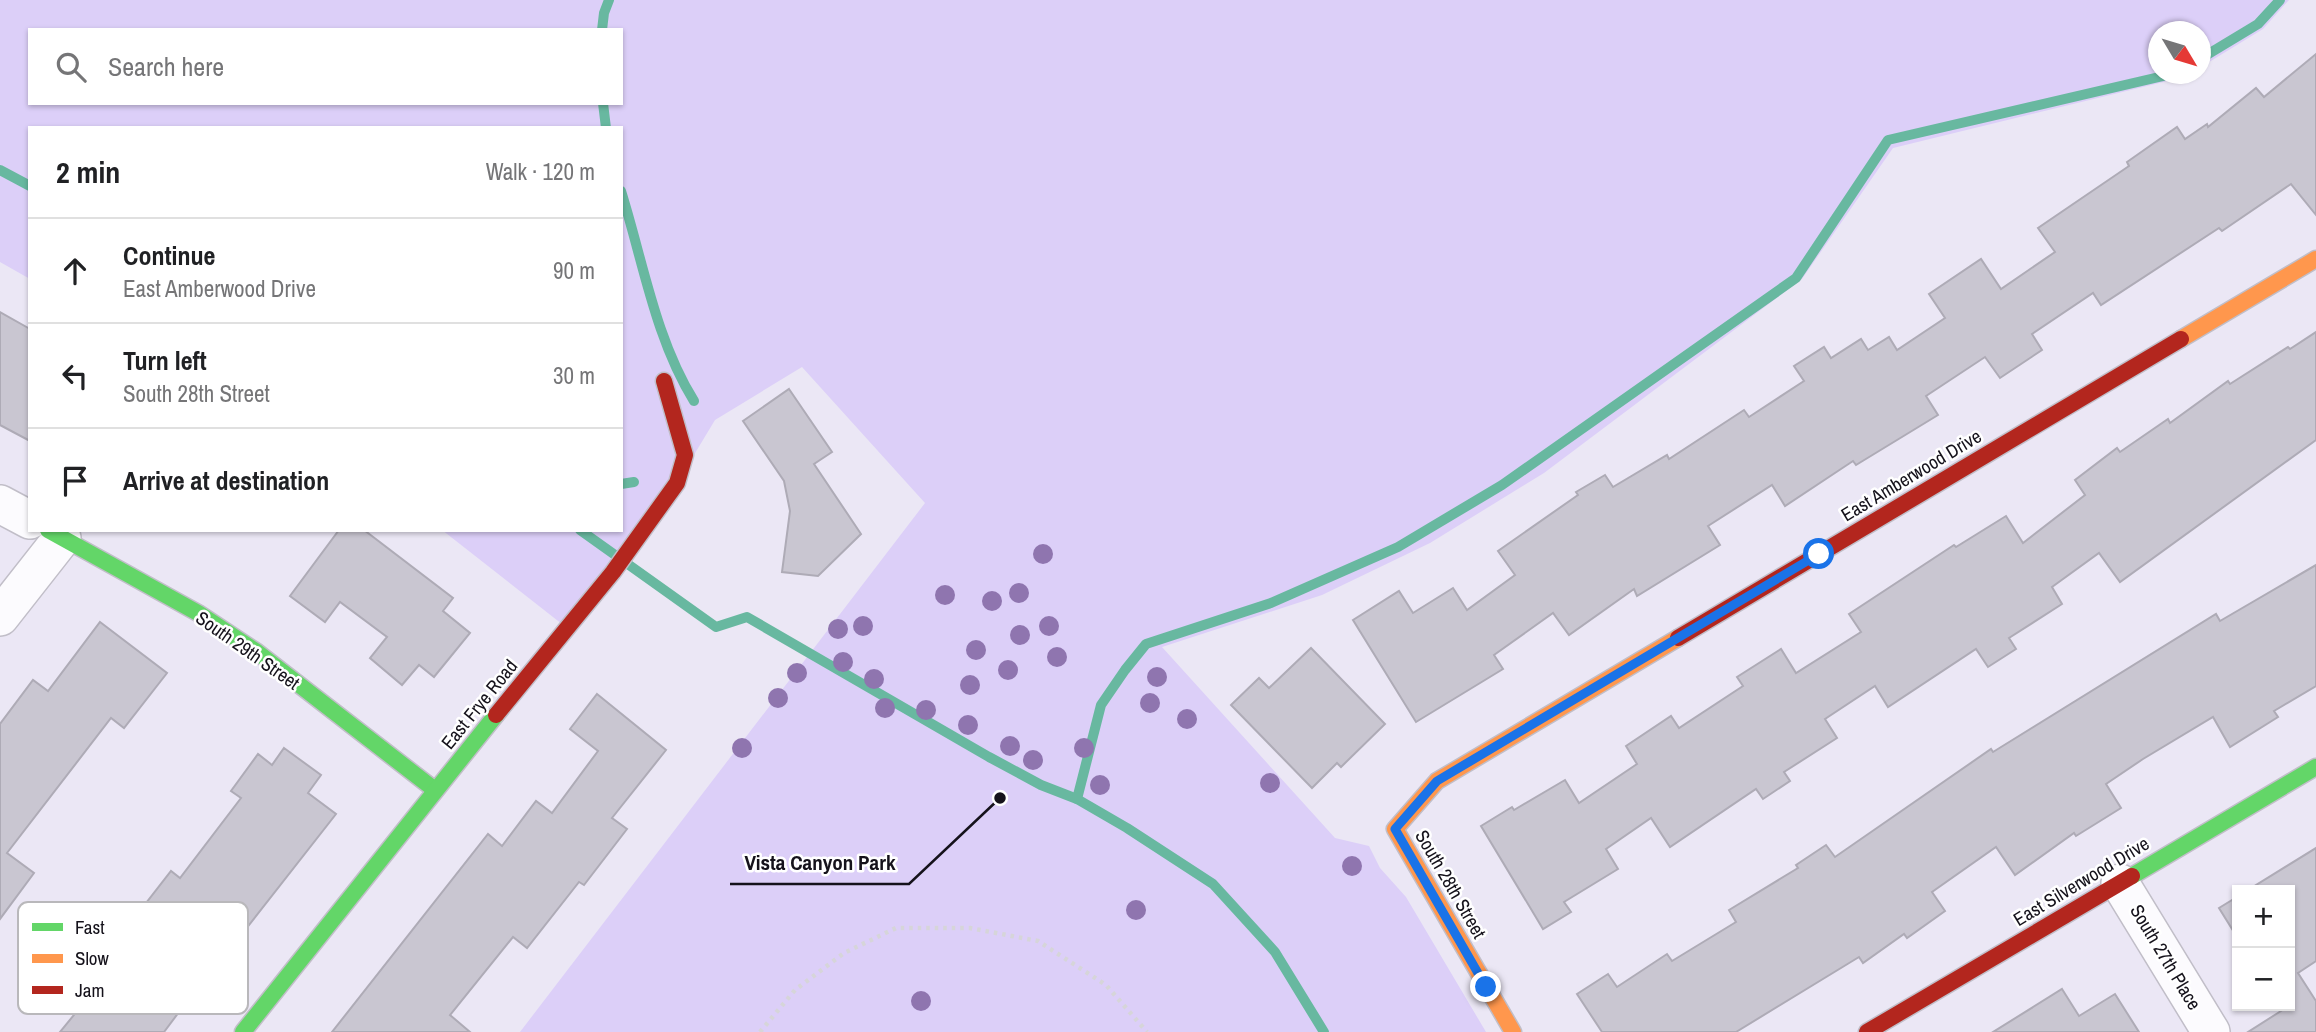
<!DOCTYPE html>
<meta charset="utf-8">
<style>
:root{--surface:#fff;--page:#f6f6f6;--text:#202124;--muted:#757577;--line:#e0e0e0}
body{margin:0;font-family:"Archivo Narrow",sans-serif;background:var(--page);color:var(--text)}
.controls{position:absolute;right:21px;bottom:21px;display:grid;overflow:hidden;border-radius:0px;box-shadow:0 2px 5px #0004}
.controls button{width:63px;height:63px;display:grid;place-items:center;padding:0;border:0;border-bottom:2px solid var(--line);background:var(--surface);color:var(--text);font:35px sans-serif}
.compass{position:absolute;left:2148px;top:21px;width:63px;height:63px;border-radius:50%;background:var(--surface);box-shadow:0 2px 5px #0004;rotate:128deg}
.stop{position:absolute;width:21px;height:21px;margin:-16px;border:5px solid #1a73e8;border-radius:50%;background:#fff}
.stop.end{background:#1a73e8;border-color:#fff;box-shadow:0 2px 7px #0008}
.list{margin:0;padding:0;list-style:none}
h2{display:flex;justify-content:space-between;align-items:center;height:91px;margin:0;padding:0 28px;font-size:30px}
h2 small{font-size:23px;font-weight:400;color:var(--muted)}
.list li{display:grid;grid-template-columns:46px 1fr auto;gap:21px;align-items:center;box-sizing:border-box;height:105px;padding:0 28px;border-top:2px solid var(--line)}
.list b{display:block;font-size:26px;white-space:nowrap}
.list p{margin:0;font-size:23px;white-space:nowrap;color:var(--muted)}
.list em{font-size:23px;font-style:normal;color:var(--muted)}
.icon{flex:none;width:38px;height:38px;fill:none;stroke:currentColor;stroke-width:2;stroke-linecap:round;stroke-linejoin:round}
.map{position:relative;flex:none;width:2316px;height:1032px;overflow:hidden}
.search{position:absolute;background:var(--surface);box-shadow:0 2px 5px #0004;left:28px;top:28px;width:595px;height:77px;display:flex;align-items:center;gap:18px;box-sizing:border-box;padding:0 24px;border-radius:0px;color:var(--muted);font-size:26px}
.panel{position:absolute;background:var(--surface);box-shadow:0 2px 5px #0004;left:28px;top:126px;width:595px;height:406px;border-radius:0px}
.map>svg:first-child{display:block}
.green{fill:#dccff8;fill-rule:evenodd}
.lines{fill:none;stroke-linecap:round;stroke-linejoin:round}
.stream{stroke:#68b8a0;stroke-width:10}
.building{fill:#c9c6d1;stroke:#aeabb6;stroke-width:2}
.street-casing{stroke:#c1bec8;stroke-width:40}
.fast-casing{stroke:#c1bec8;stroke-width:19}
.slow-casing{stroke:#c1bec8;stroke-width:19}
.jam-casing{stroke:#c1bec8;stroke-width:19}
.path{stroke:#d6d5d9;stroke-width:4.5;stroke-dasharray:3.5 5;stroke-linecap:butt}
.street{stroke:#fcfbfe;stroke-width:37}
.fast{stroke:#63d668;stroke-width:16}
.slow{stroke:#ff974d;stroke-width:16}
.jam{stroke:#b3261e;stroke-width:16}
.tree{fill:#8f75af}
.route{stroke:#1a73e8;stroke-width:9}
.labels{text-anchor:middle;stroke-width:5;stroke-linejoin:round;paint-order:stroke}
.street-label{font-size:19px;fill:#15121b;stroke:#fff}
.key{fill:#fff;stroke:#b9b8bb;stroke-width:2}
.key-label{font-size:19px;fill:#15121b}
.leader{fill:none;stroke:#15121b;stroke-width:2.5}
.callout-dot{fill:#15121b;stroke:#fff;stroke-width:2.5}
.callout-label{font-size:21px;text-anchor:middle;font-weight:bold;fill:#15121b;stroke:#fff;stroke-width:5;stroke-linejoin:round;paint-order:stroke}
</style>
<div class="map">
<svg width="2316" height="1032" viewBox="0 0 2316 1032">
<rect width="100%" height="100%" fill="#ebe7f5"/>
<path class="green" d="M0,0H2289L2263,29L2201,67L2200,32H2158V74H2190L2184,77L1893,148L1802,279L1544,473L1430,543L1322,595L1162,647L1335,838L1369,846L1380,868L1406,897L1486,1032H520L925,503L802,367L715,420L677,483L567,628L442,530H621V128H30V279L0,262ZM30,30H621V103H30Z"/>
<g class="lines">
<g class="stream">
<polyline points="602,30 604,13 609,0"/>
<polyline points="2200,59 2258,24 2280,0"/>
<polyline points="603,103 606,128"/>
<polyline points="0,170 30,186"/>
<path d="M621,191C643,261 655,338 694,401"/>
<polyline points="621,484 634,482"/>
<polyline points="580,530 716,627 747,617 989,757 1041,785 1077,799 1127,828 1213,884 1275,952 1324,1032"/>
<polyline points="1077,799 1101,705 1125,670 1146,644 1271,603 1398,547 1502,485 1796,278 1888,140 2172,74"/>
</g>
</g>
<g class="building">
<polygon points="2316,54 2316,215 2291,184 2222,231 2219,228 2101,305 2093,293 2032,334 2042,350 2000,378 1985,357 1926,396 1938,415 1856,465 1853,461 1785,506 1772,485 1708,526 1720,545 1637,596 1634,589 1569,635 1553,613 1494,655 1503,669 1416,722 1353,620 1399,591 1413,613 1453,588 1467,610 1515,575 1498,551 1578,495 1576,492 1605,475 1613,487 1667,455 1669,459 1744,410 1749,417 1804,381 1794,366 1824,347 1831,358 1861,339 1868,350 1889,337 1897,350 1945,318 1929,294 1981,259 2001,289 2055,252 2038,228 2129,166 2127,162 2177,127 2185,139 2207,124 2208,127 2256,88 2264,97"/>
<polygon points="0,312 30,329 30,441 0,425"/>
<polygon points="2316,332 2316,440 2120,582 2099,553 2052,587 2062,604 2009,638 2016,649 1988,667 1976,649 1888,707 1875,686 1825,719 1837,738 1784,772 1790,781 1763,799 1756,789 1670,847 1651,818 1606,849 1618,869 1564,902 1571,912 1543,929 1481,826 1512,807 1514,810 1565,780 1579,803 1637,764 1626,746 1671,716 1679,728 1743,686 1737,677 1781,649 1796,673 1861,632 1849,614 1954,545 1956,547 2006,516 2023,543 2085,495 2075,480 2117,448 2120,452 2168,419 2170,423 2228,381 2230,384 2288,347 2290,349"/>
<polygon points="789,389 832,452 814,464 861,534 818,576 782,572 790,511 784,481 743,421"/>
<polygon points="339,530 364,530 453,598 443,611 470,633 434,677 419,665 402,685 370,658 387,637 340,602 325,622 290,596"/>
<polygon points="2316,565 2316,686 2274,711 2278,717 2230,747 2213,717 2143,759 2106,784 2121,808 2076,836 2074,833 2015,875 1996,847 1932,892 1945,911 1907,938 1904,934 1863,963 1859,957 1736,1032 1602,1032 1577,994 1608,974 1617,987 1667,954 1672,961 1736,922 1729,910 1798,868 1796,865 1826,845 1835,857 1991,749 1993,752 2216,614 2220,621"/>
<polygon points="100,622 167,673 124,728 111,718 7,853 34,873 0,919 0,724 33,680 48,691"/>
<polygon points="1311,648 1385,724 1341,767 1337,763 1312,788 1231,705 1259,678 1269,688"/>
<polygon points="597,694 666,750 612,818 627,829 584,885 579,882 527,948 513,937 450,1015 470,1032 332,1032 488,834 502,846 536,801 552,813 598,751 570,729"/>
<polygon points="284,748 321,775 308,793 336,814 235,943 239,946 211,980 206,976 164,1032 60,1032 105,977 92,967 114,936 118,939 171,871 180,878 241,798 231,791 258,754 272,765"/>
<polygon points="2316,848 2316,961 2298,973 2316,1001 2316,1032 2248,1032 2281,1011 2278,1006 2290,1006 2290,890 2248,890"/>
<polygon points="2237,897 2237,937 2219,908"/>
<polygon points="2062,989 2079,1016 2115,994 2139,1032 1993,1032"/>
</g>
<g class="lines">
<g class="street-casing">
<g id="street">
<polyline points="0,504 30,520"/>
<polyline points="0,617 62,538"/>
<polyline points="2120,883 2211,1032"/>
</g>
</g>
<g class="fast-casing">
<g id="fast">
<polyline points="48,530 198,613 257,652 435,790"/>
<polyline points="2132,876 2316,767"/>
<polyline points="243,1032 496,715"/>
</g>
</g>
<g class="slow-casing">
<g id="slow">
<polyline points="2181,339 2316,259"/>
<polyline points="1513,1032 1395,829 1437,781 1678,638"/>
</g>
</g>
<g class="jam-casing">
<g id="jam">
<polyline points="1678,638 2181,339"/>
<polyline points="496,715 613,572 677,483 685,455 664,381"/>
<polyline points="1867,1032 2132,876"/>
</g>
</g>
<polyline class="path" points="760,1032 795,990 844,953 896,928 970,928 1038,941 1106,985 1147,1032"/>
<use href="#street" class="street"/>
<use href="#fast" class="fast"/>
<use href="#slow" class="slow"/>
<use href="#jam" class="jam"/>
</g>
<g class="tree">
<circle cx="1043" cy="554" r="10"/>
<circle cx="1019" cy="593" r="10"/>
<circle cx="945" cy="595" r="10"/>
<circle cx="992" cy="601" r="10"/>
<circle cx="863" cy="626" r="10"/>
<circle cx="1049" cy="626" r="10"/>
<circle cx="838" cy="629" r="10"/>
<circle cx="1020" cy="635" r="10"/>
<circle cx="976" cy="650" r="10"/>
<circle cx="1057" cy="657" r="10"/>
<circle cx="843" cy="662" r="10"/>
<circle cx="1008" cy="670" r="10"/>
<circle cx="797" cy="673" r="10"/>
<circle cx="1157" cy="677" r="10"/>
<circle cx="874" cy="679" r="10"/>
<circle cx="970" cy="685" r="10"/>
<circle cx="778" cy="698" r="10"/>
<circle cx="1150" cy="703" r="10"/>
<circle cx="885" cy="708" r="10"/>
<circle cx="926" cy="710" r="10"/>
<circle cx="1187" cy="719" r="10"/>
<circle cx="968" cy="725" r="10"/>
<circle cx="1010" cy="746" r="10"/>
<circle cx="742" cy="748" r="10"/>
<circle cx="1084" cy="748" r="10"/>
<circle cx="1033" cy="760" r="10"/>
<circle cx="1270" cy="783" r="10"/>
<circle cx="1100" cy="785" r="10"/>
<circle cx="1352" cy="866" r="10"/>
<circle cx="1136" cy="910" r="10"/>
<circle cx="921" cy="1001" r="10"/>
</g>
<g class="lines">
<polyline class="route" points="1486,987 1395,829 1437,781 1819,554"/>
</g>
<g class="labels">
<g class="street-label">
<text transform="translate(1911 475) rotate(-31)" y="7">East Amberwood Drive</text>
<text transform="translate(248 650) rotate(35)" y="7">South 29th Street</text>
<text transform="translate(479 704) rotate(-51)" y="7">East Frye Road</text>
<text transform="translate(2081 881) rotate(-31)" y="7">East Silverwood Drive</text>
<text transform="translate(1451 884) rotate(60)" y="7">South 28th Street</text>
<text transform="translate(2166 957) rotate(59)" y="7">South 27th Place</text>
</g>
</g>
<rect x="18" y="902" width="230" height="112" rx="10" class="key"/>
<rect x="32" y="923" width="31" height="8" fill="#63d668"/>
<rect x="32" y="954" width="31" height="9" fill="#ff974d"/>
<rect x="32" y="986" width="31" height="8" fill="#b3261e"/>
<g class="key-label">
<text x="75" y="934">Fast</text>
<text x="75" y="965">Slow</text>
<text x="75" y="997">Jam</text>
</g>
<path class="leader" d="M1000 798L909 884H730"/>
<circle class="callout-dot" cx="1000" cy="798" r="7"/>
<g class="callout-label">
<text x="820" y="870">Vista Canyon Park</text>
</g>
</svg>
<div class="controls">
<button>+</button>
<button>−</button>
</div>
<svg class="compass" viewBox="-18 -18 36 36"><path d="M0-13l5 13h-10z" fill="#e53935"/><path d="M0 13l5-13h-10z" fill="#757577"/></svg>
<div class="stop" style="left:1819px;top:554px"></div>
<div class="stop end" style="left:1486px;top:987px"></div>
<div class="search"><svg class="icon" aria-label="search" viewBox="0 0 24 24"><circle cx="10" cy="10" r="6"/><path d="M15 15l6 6"/></svg>Search here</div>
<section class="panel">
<h2>2 min<small>Walk · 120 m</small></h2>
<ul class="list">
<li><svg class="icon" aria-label="ahead" viewBox="0 0 24 24"><path d="M12 20V5M6 11l6-6 6 6"/></svg><div><b>Continue</b><p>East Amberwood Drive</p></div><em>90 m</em></li>
<li><svg class="icon" aria-label="left" viewBox="0 0 24 24"><path d="M17 20v-9H6M10 6l-5 5 5 5"/></svg><div><b>Turn left</b><p>South 28th Street</p></div><em>30 m</em></li>
<li><svg class="icon" aria-label="arrive" viewBox="0 0 24 24"><path d="M6 21V4h12l-3 4 3 4H6"/></svg><div><b>Arrive at destination</b></div></li>
</ul>
</section>
</div>
